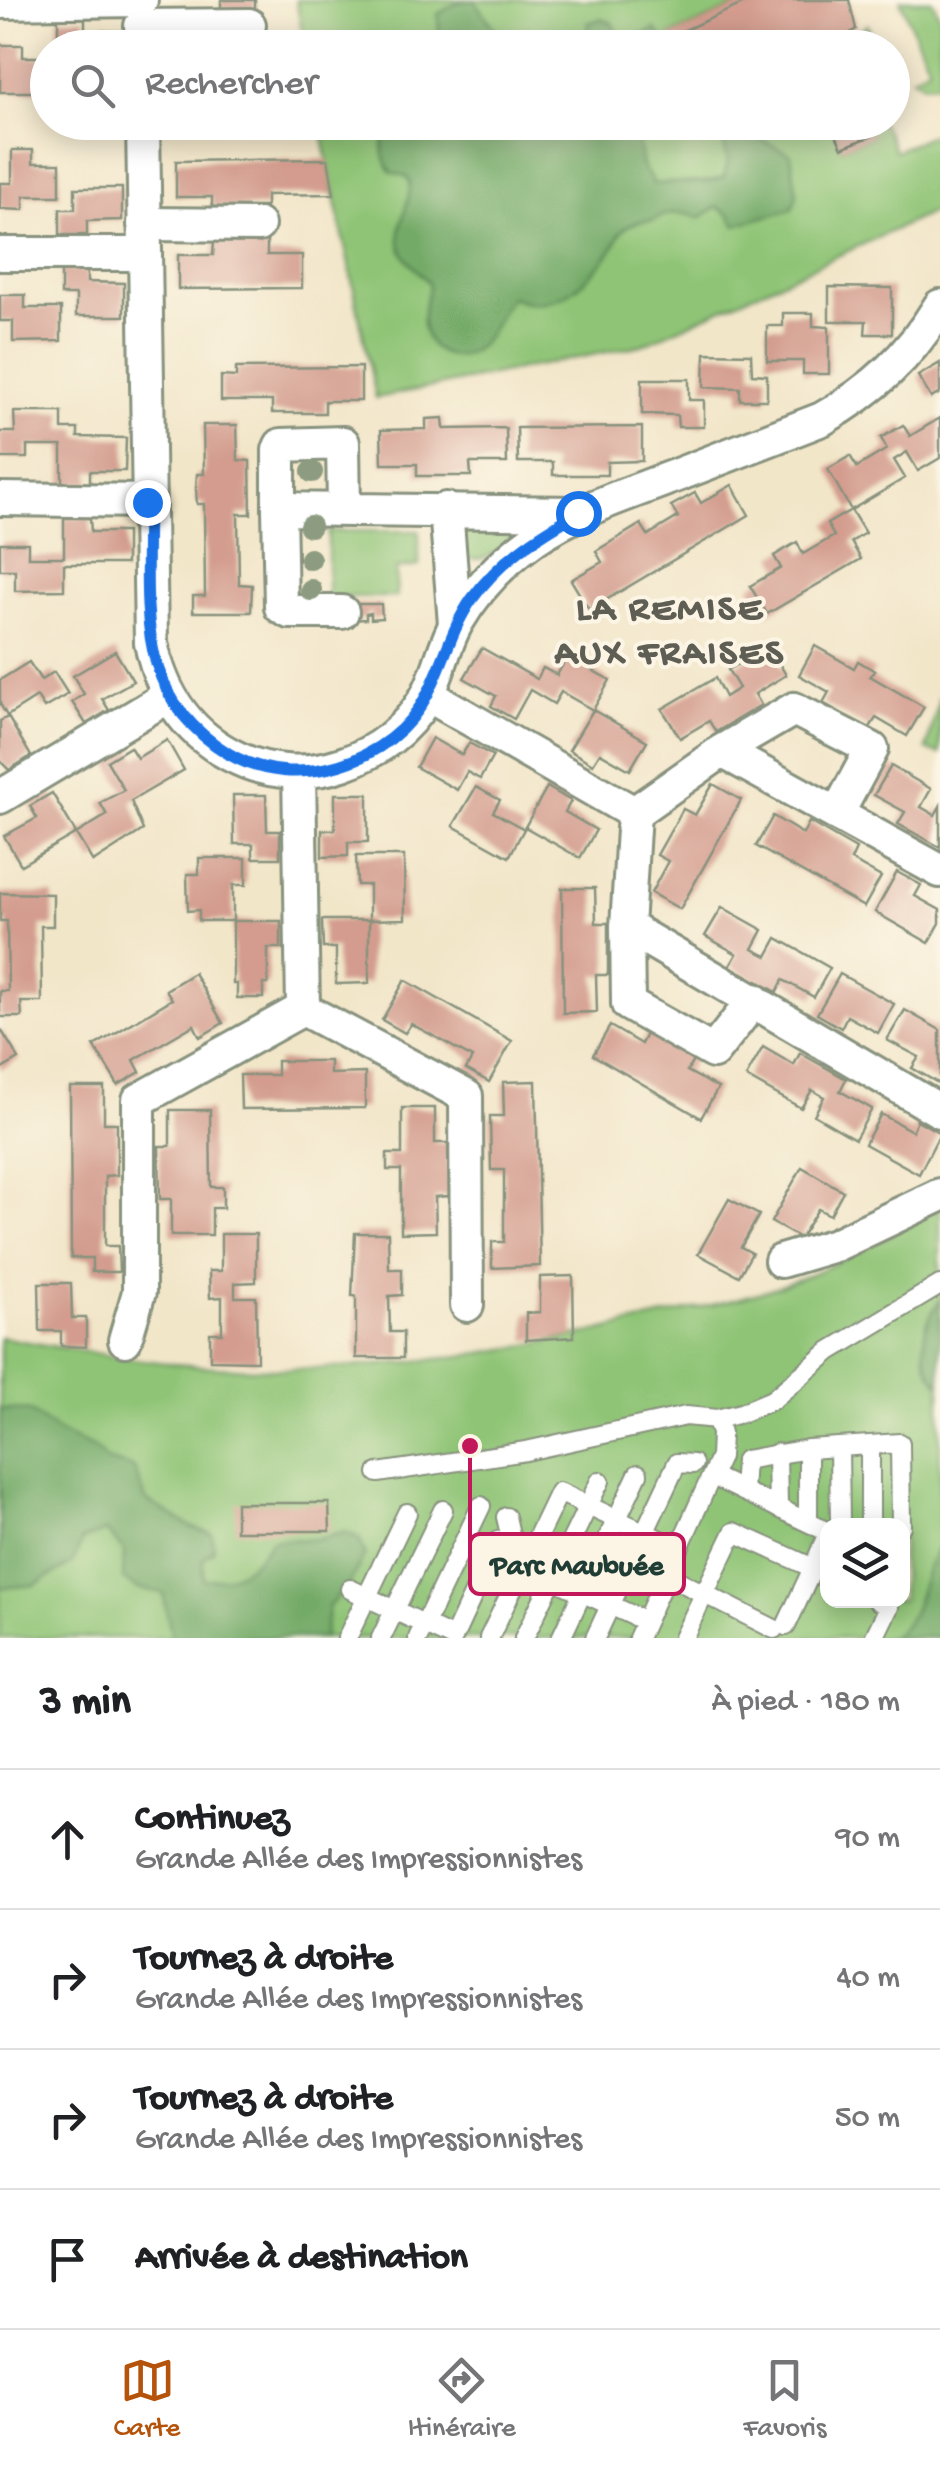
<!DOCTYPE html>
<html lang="fr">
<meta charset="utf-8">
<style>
:root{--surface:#fff;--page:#f2f2f2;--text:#202124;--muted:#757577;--line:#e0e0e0;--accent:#b45309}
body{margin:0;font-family:"Gochi Hand",sans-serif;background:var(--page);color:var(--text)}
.controls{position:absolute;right:30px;bottom:30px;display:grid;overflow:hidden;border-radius:20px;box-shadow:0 5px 25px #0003}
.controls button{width:90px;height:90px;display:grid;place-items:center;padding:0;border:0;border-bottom:2px solid var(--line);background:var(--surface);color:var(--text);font:50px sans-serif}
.stop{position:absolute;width:30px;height:30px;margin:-22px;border:8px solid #1a73e8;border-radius:50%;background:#fff}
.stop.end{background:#1a73e8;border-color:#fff;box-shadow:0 2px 10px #0008}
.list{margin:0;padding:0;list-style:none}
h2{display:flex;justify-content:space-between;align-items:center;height:130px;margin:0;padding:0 40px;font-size:42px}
h2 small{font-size:32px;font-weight:400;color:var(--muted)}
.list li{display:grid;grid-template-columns:65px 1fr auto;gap:30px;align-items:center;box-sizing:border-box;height:140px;padding:0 40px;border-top:2px solid var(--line)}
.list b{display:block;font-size:38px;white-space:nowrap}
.list p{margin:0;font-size:32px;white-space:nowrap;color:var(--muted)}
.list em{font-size:32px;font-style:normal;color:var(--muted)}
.icon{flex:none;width:55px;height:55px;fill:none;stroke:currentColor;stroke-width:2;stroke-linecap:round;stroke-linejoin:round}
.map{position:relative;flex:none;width:940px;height:1638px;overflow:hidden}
.search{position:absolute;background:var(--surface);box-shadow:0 5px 25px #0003;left:30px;right:30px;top:30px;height:110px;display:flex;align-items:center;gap:25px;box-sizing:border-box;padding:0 35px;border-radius:55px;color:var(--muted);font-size:38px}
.sheet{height:690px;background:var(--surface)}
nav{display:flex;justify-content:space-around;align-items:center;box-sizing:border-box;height:140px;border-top:2px solid var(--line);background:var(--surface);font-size:28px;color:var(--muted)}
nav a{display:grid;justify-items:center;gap:5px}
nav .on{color:var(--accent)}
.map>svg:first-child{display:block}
.green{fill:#8fc476;stroke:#578055;stroke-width:2.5;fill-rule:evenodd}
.forest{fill:#73aa67;stroke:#49744e;stroke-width:2.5}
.building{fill:#d39c8e}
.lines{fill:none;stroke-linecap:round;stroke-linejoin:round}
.lane-casing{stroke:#88927e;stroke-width:22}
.street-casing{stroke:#88927e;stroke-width:38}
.lane{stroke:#fff;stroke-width:18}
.street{stroke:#fff;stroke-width:32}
.tree{fill:#8d9c80}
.route{stroke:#1a73e8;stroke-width:12}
.labels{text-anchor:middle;stroke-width:8;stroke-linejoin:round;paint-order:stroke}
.district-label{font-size:38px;font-weight:bold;letter-spacing:2.5px;fill:#5e5e54;stroke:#fcf5e5}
.leader{fill:none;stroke:#c2185b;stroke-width:4}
.callout-dot{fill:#c2185b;stroke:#fcf5e5;stroke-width:4}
.callout{fill:#fcf5e5;stroke:#c2185b;stroke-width:4}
.callout-label{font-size:30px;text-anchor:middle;font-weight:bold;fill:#1f3d34}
</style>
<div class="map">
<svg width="940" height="1638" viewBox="0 0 940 1638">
<rect width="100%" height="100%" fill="#fcf5e5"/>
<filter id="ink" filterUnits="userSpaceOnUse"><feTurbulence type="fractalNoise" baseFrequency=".01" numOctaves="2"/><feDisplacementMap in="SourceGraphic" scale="20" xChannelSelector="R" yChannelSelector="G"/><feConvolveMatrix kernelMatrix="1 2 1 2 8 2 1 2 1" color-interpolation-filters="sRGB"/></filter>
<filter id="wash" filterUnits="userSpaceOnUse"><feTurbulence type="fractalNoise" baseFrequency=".0048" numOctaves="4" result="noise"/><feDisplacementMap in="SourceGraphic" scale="40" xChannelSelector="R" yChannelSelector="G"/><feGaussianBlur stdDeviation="2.25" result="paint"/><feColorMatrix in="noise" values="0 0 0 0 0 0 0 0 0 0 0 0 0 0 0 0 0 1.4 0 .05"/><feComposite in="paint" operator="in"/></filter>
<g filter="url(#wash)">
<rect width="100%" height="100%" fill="#f2e6c9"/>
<g class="green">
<polygon points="296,0 751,0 670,36 674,48 305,47"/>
<polygon points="900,0 932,0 940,17 940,83 924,84 912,77 929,67"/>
<polygon points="868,25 876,47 855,47 849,34"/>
<polygon points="320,123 830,123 842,148 871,136 866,123 882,123 895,151 940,131 940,209 642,345 376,398"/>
<path d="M466,521L523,529C505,544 486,569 462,555L456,534Z"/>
<polygon points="328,531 419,531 419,566 396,569 397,597 328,597"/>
<polygon points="940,695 940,754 926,750"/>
<path d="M940,1208V1638H0V1337C62,1348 124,1359 187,1365C342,1379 502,1355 652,1319C705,1306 761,1296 812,1274C856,1255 898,1230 940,1208ZM828,1526H902V1600H828Z"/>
</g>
<g class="forest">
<polygon points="474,0 508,47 440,47 438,14 458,2"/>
<polygon points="601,19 611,22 622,39 633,39 655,29 669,47 574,47 587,35 588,23"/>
<path d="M391,123H635L642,166L654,184C678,181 702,186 724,177L728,160L719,127L746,123L762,140L791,154L797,196L792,209L735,225L730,215L717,207L699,218C682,211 667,211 653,221C643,220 630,223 623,230C618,235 616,245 611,251C587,283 554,316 511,297C499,310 496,329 481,344C458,367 427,355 423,324C421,310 428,297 429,284C422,275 414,268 407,259C388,234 411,210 410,182L406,176L391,172C381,154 380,141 391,123Z"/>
<path d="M940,1300V1385C917,1358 920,1327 940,1300Z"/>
<path d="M0,1409L30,1411L59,1432L95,1448L106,1460L134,1468L146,1500L193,1528L212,1534L214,1550L203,1559V1579C234,1582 255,1565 272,1540L319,1539L346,1532L359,1538L365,1555L347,1587L329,1606L324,1638H172L163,1593L138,1588L123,1580L124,1551L106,1531L82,1540L73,1563L35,1585L0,1588Z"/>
<path d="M940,1547V1638H890C923,1619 917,1574 940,1547Z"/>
</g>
<g id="blocks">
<g class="building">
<rect x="221" y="0" width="34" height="9"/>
<polygon points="751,0 849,0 856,29 849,34 855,48 795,48 792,41 777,48 674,48 669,37"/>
<polygon points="58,18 85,18 85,30 120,31 120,48 58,44"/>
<polygon points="0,45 23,45 23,57 48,57 48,92 0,92"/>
<polygon points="830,122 866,122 872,136 842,148"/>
<polygon points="12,150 33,150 33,163 60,163 60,196 24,196 24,210 0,209 0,183 12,183"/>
<polygon points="328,159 334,194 266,195 266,207 212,207 212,197 176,197 176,161"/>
<polygon points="75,188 122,188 122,220 87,221 87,235 60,235 60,209 75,209"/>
<polygon points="267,241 267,255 302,255 302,288 178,289 178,255 213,255 214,242"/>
<polygon points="61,269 87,270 87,282 124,283 124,316 76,316 76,295 61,295"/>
<polygon points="829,287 892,288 892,334 865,334 866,321 829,321"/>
<polygon points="0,295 25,295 25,308 61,308 61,341 13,342 13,321 0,321"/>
<polygon points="783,313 813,313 813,326 829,327 829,374 803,374 803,361 767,361 767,326 783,326"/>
<polygon points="705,353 751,354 752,374 767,375 767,400 740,400 740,388 704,387"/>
<polygon points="940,363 940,393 931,398 918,376"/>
<polygon points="361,367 361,401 325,401 325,413 272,413 272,401 221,401 221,376 236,377 236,368"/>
<polygon points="642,379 689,379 689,400 704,400 704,427 678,427 677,415 642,414"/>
<polygon points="14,412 62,412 62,429 78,429 78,437 126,438 125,471 90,471 90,484 62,484 62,446 27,446 27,458 0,458 0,432 15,432"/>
<polygon points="443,418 444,429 506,428 507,463 470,463 471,476 417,476 417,464 382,464 381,430 426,429 426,419"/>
<polygon points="940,418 940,458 918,471 907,452 894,460 905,478 851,510 828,469 850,456 857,467 887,449 881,438 903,425 910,436"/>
<polygon points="203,425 237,425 238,460 250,461 251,514 238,514 239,584 252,585 251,612 193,612 193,596 205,596 204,504 197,504 196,489 197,474 204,474"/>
<polygon points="642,427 642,461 607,462 607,475 553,475 553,462 518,462 517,428"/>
<polygon points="732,485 749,515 589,610 571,580 602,562 596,551 641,524 648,535 678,517 671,506 695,493 701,503"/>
<polygon points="851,510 865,533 851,542 861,559 767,614 750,586 781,568 774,556 797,542 803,554 834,536 827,524"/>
<polygon points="64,518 90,518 91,532 126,532 126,564 64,564 64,590 15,591 15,570 0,570 0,543 28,543 28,557 64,557"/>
<polygon points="349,604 381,604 382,618 371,619 371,613 366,614 366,619 349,620"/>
<polygon points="769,646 786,675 755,694 761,705 716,732 709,721 680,738 662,709 715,678 725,697 739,688 728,670"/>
<polygon points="815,646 854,668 858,661 875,671 870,676 924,707 907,736 876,718 869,729 823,703 829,692 799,675"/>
<polygon points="482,648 537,679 543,668 557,675 567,657 610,680 593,710 561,692 554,704 530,690 514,719 491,706 496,696 464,678"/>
<polygon points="115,651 133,681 102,699 109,710 86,724 72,702 84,694 73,676"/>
<polygon points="29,662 41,680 54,672 68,694 44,708 37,697 7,716 0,704 0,680"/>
<polygon points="593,710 647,741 630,770 600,753 593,764 569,750"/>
<polygon points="8,717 31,756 9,770 0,761 0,721"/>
<polygon points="432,738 462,755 469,743 493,756 480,779 467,772 457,790 416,767"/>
<polygon points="167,740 184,770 131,801 143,830 93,862 76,834 107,815 100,803 124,790 107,761 130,747 137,758"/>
<polygon points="891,766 931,789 921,807 935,815 940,806 940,847 898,824 905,812 874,795"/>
<polygon points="713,784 741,800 680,909 651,893 668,861 657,855 683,809 695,815"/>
<polygon points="476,787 500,800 493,812 524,829 509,857 453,826"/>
<polygon points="547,787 571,801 565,812 596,830 580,858 525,827"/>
<polygon points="52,793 76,833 21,865 4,836 37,818 30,806"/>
<polygon points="335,794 368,794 368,842 348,842 348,856 322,857 322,830 335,830"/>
<polygon points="233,795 266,795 267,831 280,831 280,858 253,858 253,844 234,844"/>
<polygon points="773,816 803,834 809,822 856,849 851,860 881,877 864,907 756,846"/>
<polygon points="356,856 404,856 405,919 369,920 369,885 357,885"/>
<polygon points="199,858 246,858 246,885 233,885 233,921 199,921 199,910 188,911 187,874 199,874"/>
<polygon points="897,872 921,885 915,896 940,910 940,923 929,943 875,912"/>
<polygon points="562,888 595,888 596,923 608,923 608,975 596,975 597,1012 563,1013"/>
<polygon points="0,893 53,894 53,926 41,926 42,1002 21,1002 22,1017 0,1017 0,991 8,991 7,921 0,921"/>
<polygon points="722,907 763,930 753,949 767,956 777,938 830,968 814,997 783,980 777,992 730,966 737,954 705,936"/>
<polygon points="322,920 369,920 369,983 336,984 336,948 323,948"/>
<polygon points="233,921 281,921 281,948 268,948 268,984 263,984 263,998 237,998 237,984 233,984"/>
<polygon points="194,973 223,1023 200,1037 194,1025 134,1060 140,1072 118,1085 94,1046 172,999 166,990"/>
<polygon points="840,974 894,1004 878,1033 847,1016 841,1028 817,1014"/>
<polygon points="405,980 512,1041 489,1082 466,1069 472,1058 441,1040 411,1024 405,1033 382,1020"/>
<polygon points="905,1010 940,1030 940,1084 912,1068 919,1057 887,1040"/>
<polygon points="610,1026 641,1044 647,1032 694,1059 687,1071 718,1088 701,1118 593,1055"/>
<polygon points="0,1028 19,1059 0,1070"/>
<polygon points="763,1047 794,1065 800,1053 846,1079 840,1091 872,1109 855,1139 814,1115 824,1097 812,1090 801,1108 746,1077"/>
<polygon points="277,1061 330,1061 330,1074 365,1073 365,1108 241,1109 240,1075 277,1075"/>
<polygon points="536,1081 540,1266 492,1268 492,1242 504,1242 504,1170 491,1170 490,1116 504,1116 503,1082"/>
<polygon points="70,1087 104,1087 104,1123 117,1123 117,1175 105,1176 105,1246 118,1246 119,1272 92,1272 92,1258 71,1258"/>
<polygon points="402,1108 435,1108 435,1143 448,1143 449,1196 435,1197 436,1232 401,1233 401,1170 387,1170 387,1154 402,1154"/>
<polygon points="170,1110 210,1110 211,1187 223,1187 223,1208 212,1208 212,1235 171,1235 171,1199 160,1199 159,1146 170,1146"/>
<polygon points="881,1114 912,1131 917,1120 940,1133 919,1174 865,1144"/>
<polygon points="802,1167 843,1191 830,1215 818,1209 800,1238 771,1222"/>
<polygon points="729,1199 759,1215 741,1247 752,1253 739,1276 698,1254"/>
<polygon points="355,1233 388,1233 389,1269 402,1269 402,1295 389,1296 390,1332 403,1332 403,1358 356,1358 356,1296 352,1296"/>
<polygon points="221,1234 256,1234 256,1282 235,1283 235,1297 256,1297 257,1361 210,1360 210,1333 222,1333 222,1297 210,1298 209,1271 221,1271"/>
<polygon points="573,1276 574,1337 526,1340 526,1313 540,1312 540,1277"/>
<polygon points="39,1283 71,1283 72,1318 86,1318 86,1347 61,1346 61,1331 40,1331"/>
<polygon points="236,1503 329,1503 330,1531 236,1531"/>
</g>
</g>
</g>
<g filter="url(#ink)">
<use href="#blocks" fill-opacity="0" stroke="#88927e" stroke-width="2.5"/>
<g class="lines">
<g class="lane-casing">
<g id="lane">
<polyline points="870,1445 870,1526"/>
<polyline points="839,1447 840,1526"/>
<polyline points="808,1449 808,1522"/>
<polyline points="777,1453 778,1508"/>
<polyline points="378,1473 526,1451 686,1416 717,1419 741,1413 772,1400 830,1351 940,1285"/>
<polyline points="712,1476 828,1532"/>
<polyline points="743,1491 745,1460 808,1449 900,1443 901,1526"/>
<polyline points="506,1517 516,1560 524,1566 645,1621"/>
<polyline points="828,1533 813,1568 828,1575"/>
<polyline points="667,1575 774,1629"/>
<polyline points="350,1589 453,1638"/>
<polyline points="347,1638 407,1513"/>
<polyline points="381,1638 443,1510"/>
<polyline points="418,1638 481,1506"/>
<polyline points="453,1638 498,1541 510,1539"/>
<polyline points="489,1638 559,1492 679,1549"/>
<polyline points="524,1638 600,1481"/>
<polyline points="561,1638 638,1474"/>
<polyline points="595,1638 677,1463 693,1464"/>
<polyline points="638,1638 720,1457 721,1433 717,1419"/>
<polyline points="683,1638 734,1532 813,1568 786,1626"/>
<polyline points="874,1638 889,1607 877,1600"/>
</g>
</g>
<g class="street-casing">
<g id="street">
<polyline points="0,2 141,0"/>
<polyline points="141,26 249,25"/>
<path d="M143,122L151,643C162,696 189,736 239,759C305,790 388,761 425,699C439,676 443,646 457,622C476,589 503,561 534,539C576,510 625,495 672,477C722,458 772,438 822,419C873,390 909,357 940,306"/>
<polyline points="144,224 258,225"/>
<polyline points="0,254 145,254"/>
<polyline points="0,499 147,501"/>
<polyline points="279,509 281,607 289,612 342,612"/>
<polyline points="344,509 343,443 281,445 279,450 279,509 578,513"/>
<polyline points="446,509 455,624"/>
<polyline points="428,695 634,813 722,751 940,871"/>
<polyline points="722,751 794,709 872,749 837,814"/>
<polyline points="299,772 303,1009 466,1096 467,1305"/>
<polyline points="0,797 169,696"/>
<polyline points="634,813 627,927 940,1111"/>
<polyline points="627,927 628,1004 713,1052 754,1000"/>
<polyline points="781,1261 835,1245 940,1195"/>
<polyline points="125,1340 139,1292 139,1100 303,1009"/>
</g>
</g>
<use href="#lane" class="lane"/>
<use href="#street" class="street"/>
</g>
<g class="tree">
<circle cx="312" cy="472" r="11"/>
<circle cx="310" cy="526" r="11"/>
<circle cx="310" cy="559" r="11"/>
<circle cx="311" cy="590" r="11"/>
</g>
</g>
<g class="lines" filter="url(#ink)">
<path class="route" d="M147,502C149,602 130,694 229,754C295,793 392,764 427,695C444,663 451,629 472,599C500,560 537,536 578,513"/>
</g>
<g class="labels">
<g class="district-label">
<text x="670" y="618">LA REMISE<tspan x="670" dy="44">AUX FRAISES</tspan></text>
</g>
</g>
<path class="leader" d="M470 1446L470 1564"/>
<circle class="callout-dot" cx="470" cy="1446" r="10"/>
<rect class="callout" x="470" y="1534" width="214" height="60" rx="10"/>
<g class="callout-label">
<text x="577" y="1574">Parc Maubuée</text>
</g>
</svg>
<div class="controls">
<button><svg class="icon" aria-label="layers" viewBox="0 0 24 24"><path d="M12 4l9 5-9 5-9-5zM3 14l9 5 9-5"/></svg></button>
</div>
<div class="stop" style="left:578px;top:513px"></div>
<div class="stop end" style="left:147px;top:502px"></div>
<div class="search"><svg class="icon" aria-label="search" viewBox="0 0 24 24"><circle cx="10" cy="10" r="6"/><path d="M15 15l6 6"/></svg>Rechercher</div>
</div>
<section class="sheet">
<h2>3 min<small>À pied · 180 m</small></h2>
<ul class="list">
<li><svg class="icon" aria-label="ahead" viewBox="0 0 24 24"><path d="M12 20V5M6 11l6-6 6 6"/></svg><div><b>Continuez</b><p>Grande Allée des Impressionnistes</p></div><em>90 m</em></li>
<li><svg class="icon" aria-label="right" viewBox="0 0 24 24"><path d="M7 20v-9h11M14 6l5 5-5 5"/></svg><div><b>Tournez à droite</b><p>Grande Allée des Impressionnistes</p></div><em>40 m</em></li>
<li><svg class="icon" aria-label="right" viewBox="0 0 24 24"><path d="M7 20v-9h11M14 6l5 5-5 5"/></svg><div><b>Tournez à droite</b><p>Grande Allée des Impressionnistes</p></div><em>50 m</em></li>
<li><svg class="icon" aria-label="arrive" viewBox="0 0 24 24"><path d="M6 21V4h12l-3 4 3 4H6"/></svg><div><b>Arrivée à destination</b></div></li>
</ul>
</section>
<nav>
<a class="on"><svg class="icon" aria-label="map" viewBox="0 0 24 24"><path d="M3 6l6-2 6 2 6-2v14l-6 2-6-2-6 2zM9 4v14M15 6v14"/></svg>Carte</a>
<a><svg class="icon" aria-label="directions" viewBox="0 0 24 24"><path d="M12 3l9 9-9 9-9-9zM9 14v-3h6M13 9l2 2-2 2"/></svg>Itinéraire</a>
<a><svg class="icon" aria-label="saved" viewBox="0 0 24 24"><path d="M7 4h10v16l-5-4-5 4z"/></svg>Favoris</a>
</nav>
